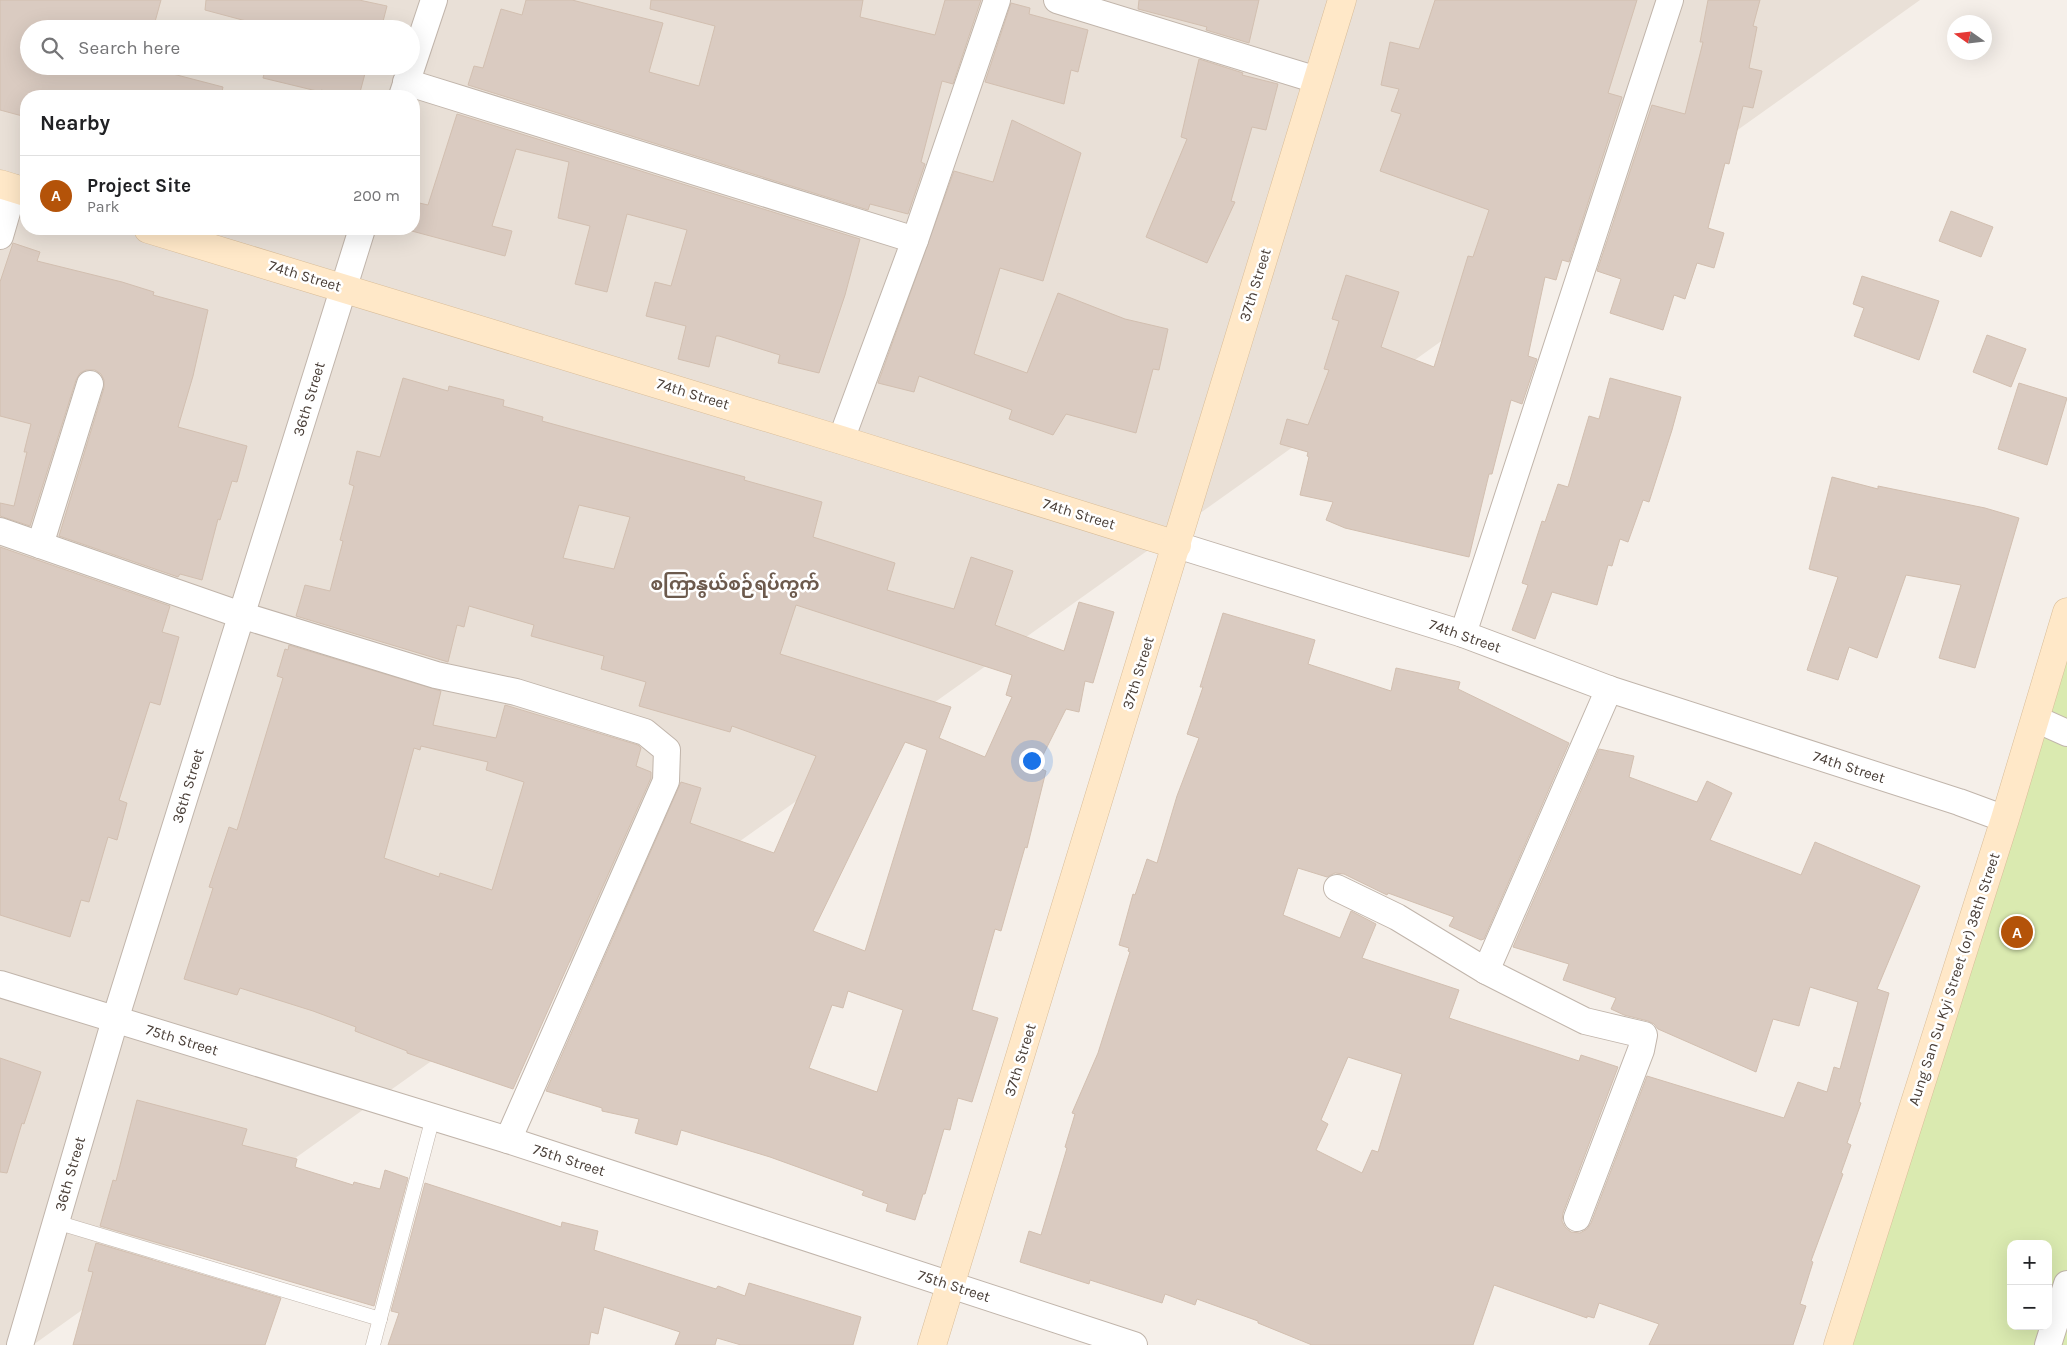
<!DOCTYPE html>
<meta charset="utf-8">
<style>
:root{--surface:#fff;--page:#f6f6f6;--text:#202124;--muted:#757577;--line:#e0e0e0;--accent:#b45309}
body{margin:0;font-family:Karla,"Noto Sans Myanmar",sans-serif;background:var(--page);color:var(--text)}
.controls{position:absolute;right:15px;bottom:15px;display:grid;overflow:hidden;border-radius:10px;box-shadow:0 5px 20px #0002}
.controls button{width:45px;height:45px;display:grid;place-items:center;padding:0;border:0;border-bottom:1px solid var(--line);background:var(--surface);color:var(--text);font:25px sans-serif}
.compass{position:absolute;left:1947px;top:15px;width:45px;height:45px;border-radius:50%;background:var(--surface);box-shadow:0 5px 20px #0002;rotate:284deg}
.you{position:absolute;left:1031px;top:760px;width:18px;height:18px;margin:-12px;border:4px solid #fff;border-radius:50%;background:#1a73e8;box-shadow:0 0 0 8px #1a73e833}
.badge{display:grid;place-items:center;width:32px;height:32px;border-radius:50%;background:var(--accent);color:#fff;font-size:16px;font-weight:700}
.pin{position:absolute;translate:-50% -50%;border:2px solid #fff;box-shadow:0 1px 5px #0006}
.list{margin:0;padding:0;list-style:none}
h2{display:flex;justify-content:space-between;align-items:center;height:65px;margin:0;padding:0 20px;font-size:21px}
h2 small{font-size:16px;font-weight:400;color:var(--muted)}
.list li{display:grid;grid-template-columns:32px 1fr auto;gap:15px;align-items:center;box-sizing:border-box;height:80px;padding:0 20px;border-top:1px solid var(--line)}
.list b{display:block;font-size:19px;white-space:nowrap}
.list p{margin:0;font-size:16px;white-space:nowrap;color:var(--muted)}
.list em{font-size:16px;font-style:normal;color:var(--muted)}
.icon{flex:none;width:28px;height:28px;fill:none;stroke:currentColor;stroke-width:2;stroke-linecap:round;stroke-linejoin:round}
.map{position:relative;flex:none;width:2067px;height:1345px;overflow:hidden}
.search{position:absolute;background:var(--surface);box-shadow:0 5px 20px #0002;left:20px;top:20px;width:400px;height:55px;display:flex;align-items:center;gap:12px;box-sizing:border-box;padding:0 18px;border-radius:28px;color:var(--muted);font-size:19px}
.panel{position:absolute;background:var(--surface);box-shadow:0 5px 20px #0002;left:20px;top:90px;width:400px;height:145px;border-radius:20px}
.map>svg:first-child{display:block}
.residential{fill:#e9e0d7;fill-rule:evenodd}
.green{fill:#daeab0;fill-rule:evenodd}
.building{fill:#dacbc1;stroke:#d2bfb0;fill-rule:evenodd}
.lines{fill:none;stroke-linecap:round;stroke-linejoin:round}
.lane-casing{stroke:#c1b5ab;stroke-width:15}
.street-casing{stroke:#c1b5ab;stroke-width:28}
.secondary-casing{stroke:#d9bd99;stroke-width:29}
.lane{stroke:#fff;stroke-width:14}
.street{stroke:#fff;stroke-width:26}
.secondary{stroke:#ffe8c8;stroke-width:28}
.labels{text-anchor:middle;stroke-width:5;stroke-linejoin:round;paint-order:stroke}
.street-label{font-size:15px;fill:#493e37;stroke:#fff}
.quarter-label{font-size:18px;font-weight:bold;fill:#6c5a4d;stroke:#fff}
</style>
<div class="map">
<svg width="2067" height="1345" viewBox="0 0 2067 1345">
<rect width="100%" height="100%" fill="#f5efe9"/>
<path class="residential" d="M0,0H1920L33,1345H0ZM29,29H411V66H29ZM26,96H414V229H26Z"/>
<path class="green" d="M2067,619V1345H1839ZM2011,1244H2048V1326H2011Z"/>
<g class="building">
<polygon points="0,0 161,0 153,29 29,29 29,66 175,66 173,74 223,87 221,96 26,96 26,117 0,110"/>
<polygon points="206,0 359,0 387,6 381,29 276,29 205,10"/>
<polygon points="526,0 572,0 663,23 649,72 699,86 715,26 650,9 651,0 863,0 860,17 935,35 945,0 981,0 953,84 942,81 921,162 925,164 908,214 870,204 868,210 468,85 474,66 483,68 501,9 522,15"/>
<polygon points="1139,0 1259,0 1249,43 1206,30 1207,27 1138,9"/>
<polygon points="1435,0 1637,0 1608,93 1622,97 1569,262 1562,260 1556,280 1545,277 1528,356 1537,359 1522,404 1511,400 1492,474 1489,474 1469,557 1345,528 1326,520 1333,502 1300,495 1309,457 1307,456 1308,452 1280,444 1287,419 1308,425 1329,370 1324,369 1339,321 1332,319 1346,275 1399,292 1381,347 1434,367 1468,256 1473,257 1489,210 1380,171 1401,114 1391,111 1399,89 1381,85 1390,42 1419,49"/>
<polygon points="1708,0 1760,0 1753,26 1757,27 1749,68 1762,71 1753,108 1743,106 1729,164 1725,163 1708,228 1724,233 1714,268 1697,263 1685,299 1674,295 1663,330 1610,313 1621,279 1597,271 1652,105 1685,114 1703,42 1700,42"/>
<polygon points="1011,3 1030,8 1029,14 1088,30 1078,72 1071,70 1064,104 985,82"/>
<polygon points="1199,59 1243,73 1242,75 1278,84 1266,130 1252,127 1231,201 1235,202 1207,263 1146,237 1187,139 1181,137"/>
<polygon points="266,66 367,66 359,96 346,96 321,90 321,92 263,78"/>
<polygon points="457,114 860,239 845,295 819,373 778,363 780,355 719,336 716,336 709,367 678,359 686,326 646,316 655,282 671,286 687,230 627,214 607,292 575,284 590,226 558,218 569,162 516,149 492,226 512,231 505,256 408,230 414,229 415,202 428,205"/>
<polygon points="1012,120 1081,153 1043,281 1000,268 974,354 1027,373 1058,293 1125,319 1168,329 1159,370 1153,369 1136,433 1066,414 1053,435 1009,419 1012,410 919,376 914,392 878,383 954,171 993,182"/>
<polygon points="1951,211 1993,227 1981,257 1939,241"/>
<polygon points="13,243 40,252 37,261 122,282 154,292 153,295 208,310 193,376 178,427 247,446 237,482 232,481 220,520 218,519 202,580 180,574 178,577 59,536 104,388 104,380 101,374 95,370 86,370 80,373 76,380 30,526 0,516 0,503 14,506 27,452 24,452 31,424 0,416 0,282"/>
<polygon points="1862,276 1939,301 1919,360 1854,336 1864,308 1853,304"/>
<polygon points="1987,335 2026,349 2011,387 1973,372"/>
<path d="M403,378L448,391L449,386L504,400L503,406L543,417L542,421L745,477L744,480L822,502L813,537L895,563L887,590L954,609L971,557L1013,571L995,625L1064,651L1079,602L1114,612L1093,683L1085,681L1079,712L1066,709L1037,767L1046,771L1027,848L1025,847L1001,931L995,929L972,1010L998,1018L972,1102L958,1098L950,1130L944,1129L925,1194H923L915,1220L886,1211L888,1204L862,1195L864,1191L770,1157L681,1130L677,1145L635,1133L639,1119L602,1111V1108L546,1091L681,782L701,788L690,823L774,853L816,756L732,726L730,732L639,706L646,682L601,669L604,656L531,636L534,625L469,606L464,627L457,625L448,662L296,616L305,585L330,591L343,541L340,540L354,486L349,484L357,451L380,457ZM579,505L630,517L614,569L563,558ZM796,605L1012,675L1006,695L1012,697L985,757L939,738L951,707L780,654ZM905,742L927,750L865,951L813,931ZM848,991L903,1010L877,1092L809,1068L832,1005L843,1008Z"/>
<polygon points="1610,378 1681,397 1672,430 1649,502 1643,500 1628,542 1620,539 1612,566 1608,565 1597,605 1552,592 1535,639 1512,630 1528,585 1522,583 1542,521 1545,522 1558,484 1568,487 1589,416 1599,419"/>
<polygon points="2019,383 2067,398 2047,465 1998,449"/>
<polygon points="1832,477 1878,489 1878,486 1985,508 2019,518 1975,668 1939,658 1961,585 1906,575 1877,658 1849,647 1838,680 1807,670 1838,577 1809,569"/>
<polygon points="0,547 170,606 162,632 179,637 160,705 150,702 119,800 127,803 117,840 108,837 89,902 81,900 70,937 0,915"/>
<path d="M1223,613L1315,640L1308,664L1391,691L1396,668L1460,682L1458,689L1569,743L1484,939L1481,940L1449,926L1454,917L1388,893L1387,895L1344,874L1335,873L1327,877L1298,868L1283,915L1340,938L1351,911L1376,924L1362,958L1459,990L1449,1018L1579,1061L1581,1055L1618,1067L1563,1213L1562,1221L1565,1227L1571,1232L1580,1233L1587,1229L1591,1223L1647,1076L1784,1118L1798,1082L1827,1092L1834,1067L1840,1069L1858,1002L1810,987L1799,1026L1773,1019L1756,1072L1658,1029L1654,1024L1648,1021L1624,1015L1611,1009L1616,998L1563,980L1569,964L1513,947L1599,749L1634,756L1629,777L1697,802L1707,781L1732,793L1710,840L1801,875L1815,842L1920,886L1877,989L1889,993L1859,1102L1861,1103L1847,1143L1851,1145L1841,1173L1843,1174L1811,1261L1813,1262L1800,1304L1806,1306L1793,1345H1649L1659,1324L1599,1303L1594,1318L1587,1316V1318L1494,1285L1473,1345H1312L1258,1323V1321L1197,1299L1195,1305L1165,1294L1162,1303L1090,1280L1089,1284L1020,1262L1029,1231L1041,1235L1067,1148L1065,1147L1075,1114L1072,1113L1098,1053L1130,952L1128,951L1129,948L1119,945L1133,894L1135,895L1147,859L1157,863L1177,796L1199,738L1187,734L1203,687H1200ZM1348,1057L1402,1074L1378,1152L1372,1150L1362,1173L1316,1150L1328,1124L1321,1120Z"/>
<path d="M289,645L441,691L433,725L496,738L505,705L638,745L641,748L636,766L651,772V778L513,1089L407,1053V1051L355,1031L356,1027L313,1011L240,988L237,995L184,979L213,888L209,887L229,827L237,830L283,678L277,676L285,649L288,650ZM421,746L488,762L486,770L524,782L492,890L440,873L439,877L384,858L414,748L420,750Z"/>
<polygon points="0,1058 41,1072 24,1124 22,1123 7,1173 0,1172"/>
<polygon points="137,1100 247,1129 242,1145 297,1159 295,1167 353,1185 354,1182 380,1189 385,1170 408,1178 374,1306 100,1226 113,1180 116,1181"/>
<polygon points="425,1183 561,1227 562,1222 598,1231 594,1250 716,1289 718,1286 745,1296 749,1283 861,1317 853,1345 741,1345 717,1338 715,1345 675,1345 680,1332 604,1307 598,1334 591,1332 589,1345 388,1345 399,1313 391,1311"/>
<polygon points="96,1243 281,1298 265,1345 73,1345 93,1272 88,1271"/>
</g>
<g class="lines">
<g class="lane-casing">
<g id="lane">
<polyline points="56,1222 380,1319"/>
<polyline points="373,1345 433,1117"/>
</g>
</g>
<g class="street-casing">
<g id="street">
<polyline points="1057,0 1317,80"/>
<polyline points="406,82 915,240"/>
<polyline points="402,96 434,0"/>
<polyline points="0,236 14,188"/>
<polyline points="841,440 915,240 997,0"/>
<polyline points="0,531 241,615 436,675 516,692 645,732 667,750 666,781 508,1140"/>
<polyline points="40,545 90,384"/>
<polyline points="1177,545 1463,634 1609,689 1959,802 2005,819"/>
<polyline points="1463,634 1670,0"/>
<polyline points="2036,719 2067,733"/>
<polyline points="1337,888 1397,917 1486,971 1609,689"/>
<polyline points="1486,971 1585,1021 1644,1035 1641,1050 1577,1218"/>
<polyline points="0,984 508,1140 1134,1345"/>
<polyline points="20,1345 115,1020 362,229"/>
<polyline points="2048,1345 2067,1284"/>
</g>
</g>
<g class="secondary-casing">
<g id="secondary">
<polyline points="0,184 26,192"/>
<polyline points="148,229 841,440 1177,545"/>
<polyline points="932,1345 1342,0"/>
<polyline points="1838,1345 2005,819 2067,612"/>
</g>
</g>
<use href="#lane" class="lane"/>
<use href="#street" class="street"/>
<use href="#secondary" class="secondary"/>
</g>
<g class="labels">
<g class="street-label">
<text transform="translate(305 276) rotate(17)" y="5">74th Street</text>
<text transform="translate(1255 285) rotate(-73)" y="5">37th Street</text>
<text transform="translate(693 394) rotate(17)" y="5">74th Street</text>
<text transform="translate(309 399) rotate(-73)" y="5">36th Street</text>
<text transform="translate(1079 514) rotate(17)" y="5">74th Street</text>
<text transform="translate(1465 636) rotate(19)" y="5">74th Street</text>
<text transform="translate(1138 673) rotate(-73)" y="5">37th Street</text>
<text transform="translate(1849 767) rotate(18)" y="5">74th Street</text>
<text transform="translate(188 786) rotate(-73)" y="5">36th Street</text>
<text transform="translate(1954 979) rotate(-72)" y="5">Aung San Su Kyi Street (or) 38th Street</text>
<text transform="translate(182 1040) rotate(17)" y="5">75th Street</text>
<text transform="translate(1020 1060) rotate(-73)" y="5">37th Street</text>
<text transform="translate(569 1160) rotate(18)" y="5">75th Street</text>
<text transform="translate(70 1174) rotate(-74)" y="5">36th Street</text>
<text transform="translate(954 1286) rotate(18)" y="5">75th Street</text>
</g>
<g class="quarter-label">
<text x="735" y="590">စကြာနွယ်စဉ်ရပ်ကွက်</text>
</g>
</g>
</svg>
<div class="controls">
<button>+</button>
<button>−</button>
</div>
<svg class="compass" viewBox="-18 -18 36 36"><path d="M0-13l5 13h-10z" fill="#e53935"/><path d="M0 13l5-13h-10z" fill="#757577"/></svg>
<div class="you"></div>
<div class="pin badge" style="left:2017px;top:932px">A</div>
<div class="search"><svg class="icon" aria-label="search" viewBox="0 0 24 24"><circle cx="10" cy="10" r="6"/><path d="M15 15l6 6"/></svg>Search here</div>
<section class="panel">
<h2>Nearby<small></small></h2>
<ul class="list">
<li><span class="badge">A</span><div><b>Project Site</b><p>Park</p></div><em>200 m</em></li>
</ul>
</section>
</div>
